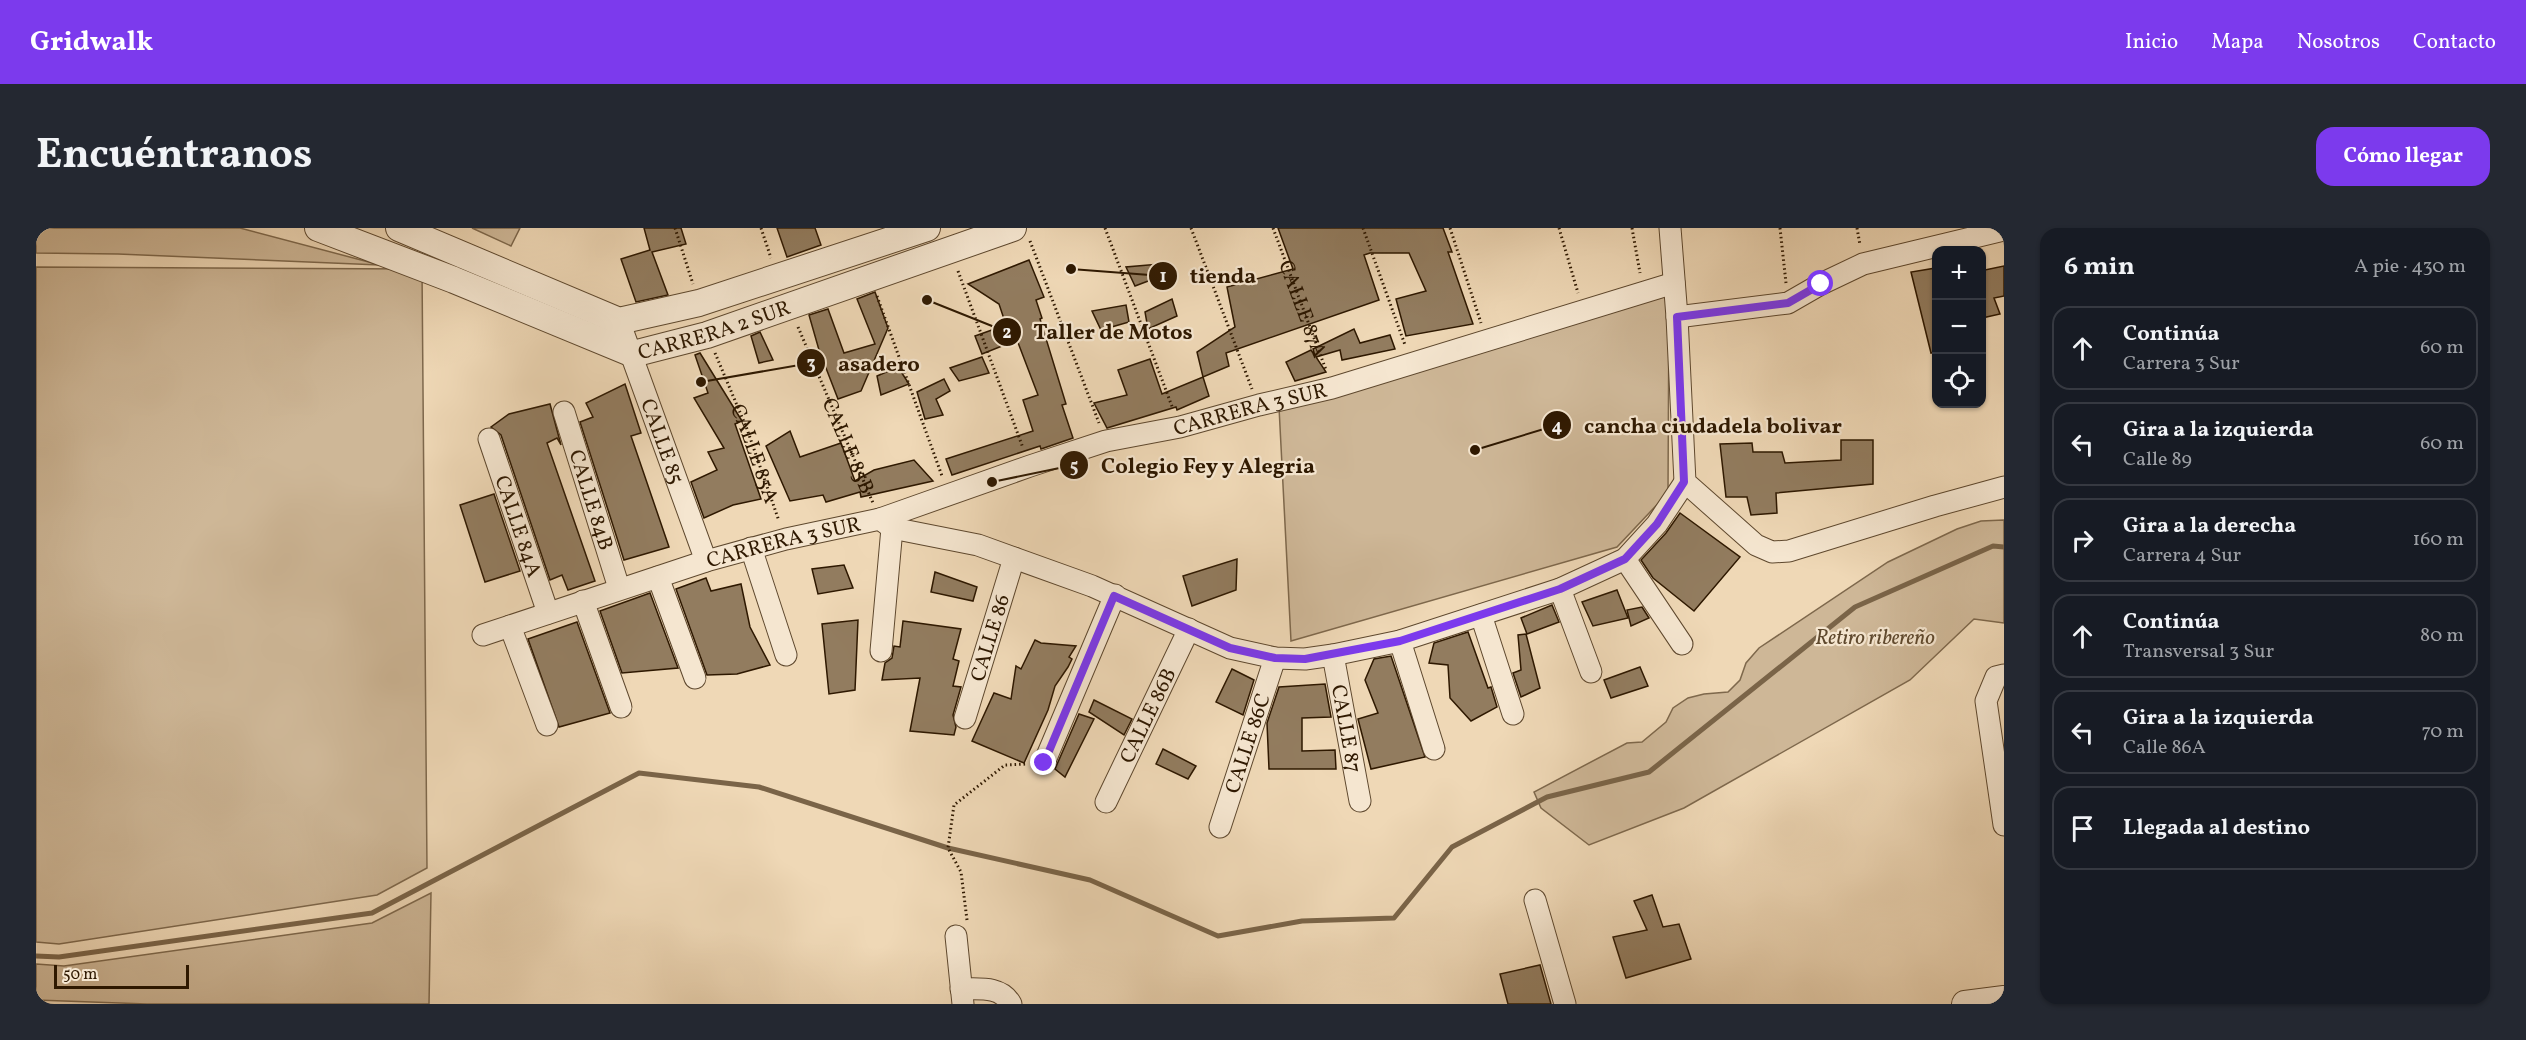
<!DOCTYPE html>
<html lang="es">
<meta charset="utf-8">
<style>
:root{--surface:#171b24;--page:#242831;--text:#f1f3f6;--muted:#9ea1a6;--line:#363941;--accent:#7c3aed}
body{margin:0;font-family:Vollkorn,serif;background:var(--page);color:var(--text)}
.controls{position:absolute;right:18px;top:18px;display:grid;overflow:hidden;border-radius:12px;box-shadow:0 2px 4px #0004}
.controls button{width:54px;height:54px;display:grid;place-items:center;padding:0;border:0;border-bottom:2px solid var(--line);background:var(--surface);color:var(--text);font:30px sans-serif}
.scale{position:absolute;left:18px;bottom:15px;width:135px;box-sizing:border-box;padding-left:6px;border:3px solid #2e1800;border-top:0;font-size:16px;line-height:21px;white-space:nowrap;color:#2e1800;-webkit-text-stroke:4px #f5e6d0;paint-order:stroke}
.stop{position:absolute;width:18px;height:18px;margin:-14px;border:4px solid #7c3aed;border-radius:50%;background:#fff}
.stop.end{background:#7c3aed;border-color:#fff;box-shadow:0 2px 6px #0008}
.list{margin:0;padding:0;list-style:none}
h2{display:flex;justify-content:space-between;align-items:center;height:78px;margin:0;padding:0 24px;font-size:26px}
h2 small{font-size:20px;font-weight:400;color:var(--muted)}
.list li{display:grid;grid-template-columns:39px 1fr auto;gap:18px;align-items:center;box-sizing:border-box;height:84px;margin:0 12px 12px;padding:0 12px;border:2px solid var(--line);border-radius:18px}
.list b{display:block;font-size:22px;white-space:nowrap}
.list p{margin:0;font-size:20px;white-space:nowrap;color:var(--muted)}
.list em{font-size:20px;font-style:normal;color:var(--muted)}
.icon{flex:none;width:33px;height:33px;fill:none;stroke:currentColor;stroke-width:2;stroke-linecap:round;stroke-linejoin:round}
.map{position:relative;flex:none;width:1968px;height:776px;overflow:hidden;border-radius:18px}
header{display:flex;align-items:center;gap:36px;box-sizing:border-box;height:84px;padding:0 30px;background:var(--accent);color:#fff}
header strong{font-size:28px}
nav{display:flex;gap:33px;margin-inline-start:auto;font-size:21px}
.intro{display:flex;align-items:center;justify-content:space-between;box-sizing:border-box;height:144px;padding:0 36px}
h1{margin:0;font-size:42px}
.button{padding:15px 27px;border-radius:18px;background:var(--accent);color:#fff;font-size:21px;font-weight:700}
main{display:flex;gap:36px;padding:0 36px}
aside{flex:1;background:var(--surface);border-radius:18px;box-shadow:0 2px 4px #0004}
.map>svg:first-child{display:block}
.green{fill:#ceb797;stroke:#7e684c;stroke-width:1.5}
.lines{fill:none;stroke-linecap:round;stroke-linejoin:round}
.stream{stroke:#7a6448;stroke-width:5}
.building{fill:#927c5f;stroke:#2e1800;stroke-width:1.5}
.minor-casing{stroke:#5e482e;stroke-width:23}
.tertiary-casing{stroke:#5e482e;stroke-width:28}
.path{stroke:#2e1800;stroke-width:3;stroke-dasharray:1.5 3;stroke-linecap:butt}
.minor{stroke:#f5e6d0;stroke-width:21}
.tertiary{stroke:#f5e6d0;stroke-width:26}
.route{stroke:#7c3aed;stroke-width:8}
.labels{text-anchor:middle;stroke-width:4.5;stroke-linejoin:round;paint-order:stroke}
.street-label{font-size:21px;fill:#2e1800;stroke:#f5e6d0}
.park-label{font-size:21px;font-style:italic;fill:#5e482d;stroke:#f5e6d0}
.leader{fill:none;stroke:#2e1800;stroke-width:2}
.callout-dot{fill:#2e1800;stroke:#f5e6d0;stroke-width:2}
.mark-label{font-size:18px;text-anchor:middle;font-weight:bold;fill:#fff}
.callout-label{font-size:22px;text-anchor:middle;font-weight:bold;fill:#2e1800;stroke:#f5e6d0;stroke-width:4.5;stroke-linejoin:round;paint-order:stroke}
</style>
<header>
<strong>Gridwalk</strong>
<nav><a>Inicio</a><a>Mapa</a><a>Nosotros</a><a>Contacto</a></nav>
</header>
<div class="intro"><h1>Encuéntranos</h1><a class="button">Cómo llegar</a></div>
<main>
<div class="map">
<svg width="1968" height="776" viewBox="0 0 1968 776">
<rect width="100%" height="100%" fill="#efd8b6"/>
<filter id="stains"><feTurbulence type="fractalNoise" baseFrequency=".00333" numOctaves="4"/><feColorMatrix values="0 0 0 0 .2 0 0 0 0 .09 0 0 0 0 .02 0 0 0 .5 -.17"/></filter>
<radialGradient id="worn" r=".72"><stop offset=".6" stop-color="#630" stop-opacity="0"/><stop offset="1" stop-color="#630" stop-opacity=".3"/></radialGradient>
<g class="green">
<polygon points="0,0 204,0 344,37 82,26 0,25"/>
<polygon points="436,0 484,0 475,18"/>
<polygon points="0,39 386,41 391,640 341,667 23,716 0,714"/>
<polygon points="1633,62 1632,265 1581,319 1255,413 1243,179"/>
<polygon points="1968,292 1968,395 1938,391 1874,452 1648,580 1553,617 1505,580 1498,564 1591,515 1606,514 1630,494 1637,480 1652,470 1668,466 1692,464 1704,452 1710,435 1723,420 1852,334 1921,301 1945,293"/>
<polygon points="395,665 393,776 111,776 0,772 0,736 28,738 336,695"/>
</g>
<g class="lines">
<polyline class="stream" points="0,728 23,729 336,685 603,545 723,559 912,620 1054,652 1182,708 1266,693 1358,690 1416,619 1511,569 1613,544 1819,379 1957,318 1968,319"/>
</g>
<g class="building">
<polygon points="608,0 645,0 650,16 616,24 632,67 600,74 585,31 614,22"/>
<polygon points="741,0 779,0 785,17 751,29"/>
<polygon points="1242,0 1407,0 1416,24 1412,24 1437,96 1370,108 1360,71 1390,63 1373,25 1334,25 1328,27 1343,72 1190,125 1193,138 1167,149 1161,124 1199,99 1191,59 1257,41"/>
<polygon points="993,32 1008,69 1000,72 1006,90 1004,91 1030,176 1026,177 1037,210 1005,221 1004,218 916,247 910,231 997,203 987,172 1002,167 981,112 946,126 939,108 970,97 963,76 932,56"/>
<polygon points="1124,36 1128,47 1099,58 1090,39"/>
<polygon points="1968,38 1968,68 1958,70 1964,86 1946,90 1946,40 1949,42"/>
<polygon points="1900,40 1900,124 1895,125 1875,44"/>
<polygon points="839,64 852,100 825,163 802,171 783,122 773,87 792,81 808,125 839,116 821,71"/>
<polygon points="1136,71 1141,88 1112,101 1109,84"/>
<polygon points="1090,77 1093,94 1065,102 1056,83"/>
<polygon points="1318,101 1324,115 1354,107 1359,121 1306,132 1304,122 1280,129 1290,144 1259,153 1250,134 1275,122 1279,128 1277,121"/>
<polygon points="724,104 737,132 723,135 715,108"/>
<polygon points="664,125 706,193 699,196 725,271 697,277 668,290 655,254 681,242 672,224 688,220 658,170 672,165 659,127"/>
<polygon points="946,129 953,145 923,153 914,140"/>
<polygon points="1114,131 1126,166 1167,149 1173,168 1141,182 1140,179 1071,200 1058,175 1091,167 1082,142"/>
<polygon points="862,139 873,156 845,167 841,148"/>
<polygon points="908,151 914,163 900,171 907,187 889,191 881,164"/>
<polygon points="589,156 605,205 595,208 633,319 588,332 544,194 557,189 550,175"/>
<polygon points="514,176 525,217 521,210 511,215 559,353 532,362 526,347 514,352 465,207 455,199 473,186"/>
<polygon points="754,203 764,229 805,215 819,253 838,242 878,232 897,253 825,269 824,264 790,274 787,267 754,273 730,218"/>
<polygon points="1805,212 1837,212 1837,256 1740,265 1741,285 1715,287 1711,269 1690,269 1684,216 1716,215 1717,224 1746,224 1749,235 1805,232"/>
<polygon points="458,266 484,343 449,354 424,277"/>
<polygon points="1644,285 1704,329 1658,383 1617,350 1605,332 1630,305"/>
<polygon points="1201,331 1200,362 1156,378 1147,348"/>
<polygon points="808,337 817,360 782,366 776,341"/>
<polygon points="899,344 941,359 937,373 895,364"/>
<polygon points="670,350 675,363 705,356 714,399 734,437 701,446 671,447 640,361"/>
<polygon points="1581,362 1592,390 1557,398 1546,374"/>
<polygon points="614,365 642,440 586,445 564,383"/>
<polygon points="1516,377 1523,394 1491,406 1485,390"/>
<polygon points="1606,379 1613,390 1595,398 1591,382"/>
<polygon points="822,392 819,462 793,466 786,396"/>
<polygon points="867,393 925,401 917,431 923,433 917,458 925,459 917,487 920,499 918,507 874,503 884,450 846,452 849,435 856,430 858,418 864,419"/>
<polygon points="541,394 574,485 523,499 492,411"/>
<polygon points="1432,404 1452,460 1455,459 1461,479 1435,493 1414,470 1412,437 1393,435 1398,415"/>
<polygon points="1490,406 1504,460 1485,469 1477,445 1485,442 1482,407"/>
<polygon points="999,412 1005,415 1040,418 1033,429 1036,431 1032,439 1019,458 1012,482 988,535 936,513 958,465 975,471 980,438 985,441"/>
<polygon points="1355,428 1389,529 1335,541 1322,491 1342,485 1329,452 1338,431"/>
<polygon points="1604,439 1612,458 1575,470 1568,452"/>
<polygon points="1196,441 1218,452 1207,487 1180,474"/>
<polygon points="1289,456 1295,489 1266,490 1266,523 1299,522 1300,541 1233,541 1231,495 1243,459"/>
<polygon points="1058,472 1096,491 1088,507 1053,484"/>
<polygon points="1043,486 1058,491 1029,549 1019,541"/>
<polygon points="1127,521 1160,538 1152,551 1120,536"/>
<polygon points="1616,667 1627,699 1643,696 1655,731 1590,750 1577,709 1611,702 1598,673"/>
<polygon points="1504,737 1515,776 1472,776 1464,746"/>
</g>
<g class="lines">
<g class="minor-casing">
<g id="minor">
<polyline points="1634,0 1641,89 1649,254 1720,317 1736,324 1753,323 1899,278 1968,259"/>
<polyline points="1641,89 1752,75 1785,56 1827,36 1968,2"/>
<path id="s4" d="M583,93L670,333"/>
<path id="s5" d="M528,184L583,360"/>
<path id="s6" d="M453,211L512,385"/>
<polyline points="844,291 856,300 942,317 1056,358 1194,420 1239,430 1269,431 1297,427 1364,413 1524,361 1589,331 1621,296 1649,254"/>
<polyline points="715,320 750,427"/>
<polyline points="1589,331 1646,416"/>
<polyline points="622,349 659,450"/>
<polyline points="1524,361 1555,444"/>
<polyline points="547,373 585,479"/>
<polyline points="1445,387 1477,486"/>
<polyline points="474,398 511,497"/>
<path id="s7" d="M447,407L670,333L750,311L844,291L994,238L1070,213L1144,199L1223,177L1296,160L1638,55"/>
<polyline points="1364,413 1398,521"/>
<polyline points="845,423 856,300"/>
<path id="s8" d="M1297,427L1324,573"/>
<polyline points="1968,447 1960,449 1950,473 1968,597"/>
<path id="s9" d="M929,490L978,330"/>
<polyline points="1008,535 1079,367"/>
<path id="s10" d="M1070,574L1153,401"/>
<path id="s11" d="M1184,599L1239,430"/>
<polyline points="1499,672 1529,776"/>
<polyline points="920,708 927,776"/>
<path d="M925,761C944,761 965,758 975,776"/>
</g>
</g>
<g class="tertiary-casing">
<g id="tertiary">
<path id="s12" d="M282,0L418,52L597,126L671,107L977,0"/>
<polyline points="363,0 583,93 663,75 891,0"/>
<polyline points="1929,776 1968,771"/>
</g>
</g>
<g class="path">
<polyline points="639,0 657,56"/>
<polyline points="725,0 735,30"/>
<polyline points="1069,0 1137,181"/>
<polyline points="1155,0 1216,161"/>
<path id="s1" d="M1237,0L1290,142"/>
<polyline points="1327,0 1369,117"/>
<polyline points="1414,0 1445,95"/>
<polyline points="1523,0 1542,65"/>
<polyline points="1596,0 1604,45"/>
<polyline points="1744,0 1750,55"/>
<polyline points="1821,0 1824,17"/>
<polyline points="994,13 1063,195"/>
<polyline points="922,43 987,220"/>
<polyline points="841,68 906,248"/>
<path id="s2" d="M762,99L837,275"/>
<path id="s3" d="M679,125L711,201L743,293"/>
<polyline points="931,692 925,644 912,620 918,577 969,537 991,536"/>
</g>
<use href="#minor" class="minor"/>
<use href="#tertiary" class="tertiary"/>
</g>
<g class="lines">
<polyline class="route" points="1008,535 1078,368 1194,420 1239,430 1269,431 1364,413 1524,361 1589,331 1621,296 1648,254 1641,89 1752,75 1785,56"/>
</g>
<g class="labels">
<g class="street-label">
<text dy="7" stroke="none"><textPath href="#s1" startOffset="86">CALLE 87A</textPath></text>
<text dy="7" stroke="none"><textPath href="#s12" startOffset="424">CARRERA 2 SUR</textPath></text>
<text dy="7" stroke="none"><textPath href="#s7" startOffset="801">CARRERA 3 SUR</textPath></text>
<text dy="7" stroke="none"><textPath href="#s4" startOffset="128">CALLE 85</textPath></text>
<text dy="7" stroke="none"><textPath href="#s2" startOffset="129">CALLE 85B</textPath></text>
<text dy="7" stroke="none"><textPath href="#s3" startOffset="108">CALLE 85A</textPath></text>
<text dy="7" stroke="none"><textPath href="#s5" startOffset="92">CALLE 84B</textPath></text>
<text dy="7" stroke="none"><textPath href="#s6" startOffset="92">CALLE 84A</textPath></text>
<text dy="7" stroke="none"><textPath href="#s7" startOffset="315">CARRERA 3 SUR</textPath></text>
<text dy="7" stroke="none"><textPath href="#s9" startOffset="84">CALLE 86</textPath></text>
<text dy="7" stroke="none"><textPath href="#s10" startOffset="96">CALLE 86B</textPath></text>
<text dy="7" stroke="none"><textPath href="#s8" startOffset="75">CALLE 87</textPath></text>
<text dy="7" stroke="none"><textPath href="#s11" startOffset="88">CALLE 86C</textPath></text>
</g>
<g class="park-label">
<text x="1839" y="416">Retiro ribereño</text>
</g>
</g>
<path class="leader" d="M1035 41L1127 48M891 72L971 104M665 154L775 135M1439 222L1521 197M956 254L1038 237"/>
<g class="callout-dot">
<circle cx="1035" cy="41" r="6"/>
<circle cx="891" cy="72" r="6"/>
<circle cx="665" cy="154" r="6"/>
<circle cx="1439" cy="222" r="6"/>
<circle cx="956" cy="254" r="6"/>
<circle cx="1127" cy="48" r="15"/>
<circle cx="971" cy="104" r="15"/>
<circle cx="775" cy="135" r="15"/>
<circle cx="1521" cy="197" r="15"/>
<circle cx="1038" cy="237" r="15"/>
</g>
<g class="mark-label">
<text x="1127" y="54">1</text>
<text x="971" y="110">2</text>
<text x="775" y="141">3</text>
<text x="1521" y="204">4</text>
<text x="1038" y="244">5</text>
</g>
<g class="callout-label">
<text x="1187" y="55">tienda</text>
<text x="1077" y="111">Taller de Motos</text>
<text x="843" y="143">asadero</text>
<text x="1677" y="205">cancha ciudadela bolivar</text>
<text x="1172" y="245">Colegio Fey y Alegria</text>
</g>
<rect width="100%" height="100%" filter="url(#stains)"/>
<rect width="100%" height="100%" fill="url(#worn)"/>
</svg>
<div class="controls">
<button>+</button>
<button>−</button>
<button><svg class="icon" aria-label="locate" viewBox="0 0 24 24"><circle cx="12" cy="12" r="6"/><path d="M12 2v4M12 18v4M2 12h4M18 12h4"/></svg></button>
</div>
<div class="scale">50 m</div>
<div class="stop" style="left:1785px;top:56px"></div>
<div class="stop end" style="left:1008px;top:535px"></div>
</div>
<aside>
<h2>6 min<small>A pie · 430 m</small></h2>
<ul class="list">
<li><svg class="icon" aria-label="ahead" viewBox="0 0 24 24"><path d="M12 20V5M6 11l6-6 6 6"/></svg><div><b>Continúa</b><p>Carrera 3 Sur</p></div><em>60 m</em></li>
<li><svg class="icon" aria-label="left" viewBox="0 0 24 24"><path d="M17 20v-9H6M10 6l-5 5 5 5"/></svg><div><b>Gira a la izquierda</b><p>Calle 89</p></div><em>60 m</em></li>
<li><svg class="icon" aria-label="right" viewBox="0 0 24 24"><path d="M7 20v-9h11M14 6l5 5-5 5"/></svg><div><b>Gira a la derecha</b><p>Carrera 4 Sur</p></div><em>160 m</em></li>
<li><svg class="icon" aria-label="ahead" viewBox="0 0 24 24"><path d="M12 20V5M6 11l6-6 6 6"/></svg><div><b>Continúa</b><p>Transversal 3 Sur</p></div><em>80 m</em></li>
<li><svg class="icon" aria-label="left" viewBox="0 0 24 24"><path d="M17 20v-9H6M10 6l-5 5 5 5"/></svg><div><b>Gira a la izquierda</b><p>Calle 86A</p></div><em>70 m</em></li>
<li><svg class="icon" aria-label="arrive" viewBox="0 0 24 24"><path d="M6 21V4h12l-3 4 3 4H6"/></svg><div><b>Llegada al destino</b></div></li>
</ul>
</aside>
</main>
